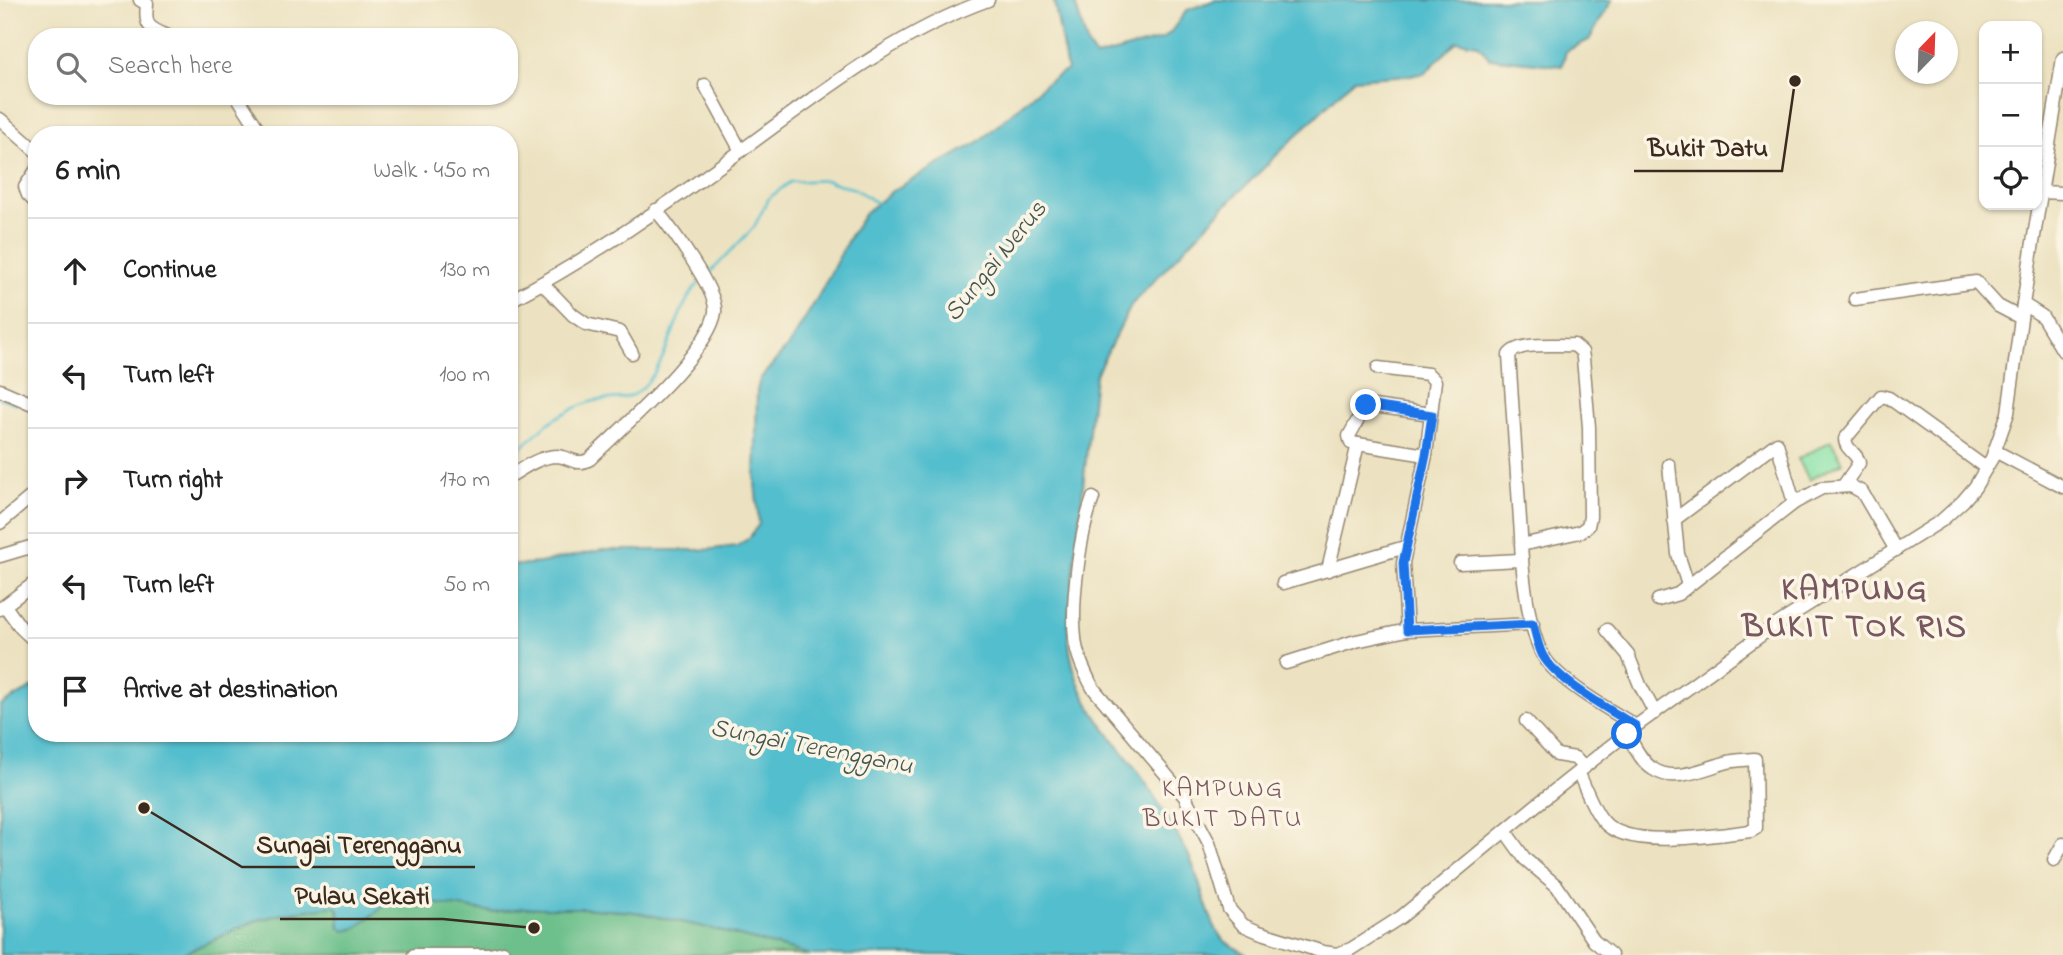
<!DOCTYPE html>
<meta charset="utf-8">
<style>
:root{--surface:#fff;--page:#f2f2f2;--text:#222;--muted:#767676;--line:#e0e0e0}
body{margin:0;font-family:"Indie Flower",sans-serif;background:var(--page);color:var(--text)}
.controls{position:absolute;right:21px;top:21px;display:grid;overflow:hidden;border-radius:14px;box-shadow:0 2px 5px #0004}
.controls button{width:63px;height:63px;display:grid;place-items:center;padding:0;border:0;border-bottom:2px solid var(--line);background:var(--surface);color:var(--text);font:35px sans-serif}
.compass{position:absolute;left:1895px;top:21px;width:63px;height:63px;border-radius:50%;background:var(--surface);box-shadow:0 2px 5px #0004;rotate:23deg}
.stop{position:absolute;width:21px;height:21px;margin:-16px;border:5px solid #1a73e8;border-radius:50%;background:#fff}
.stop.end{background:#1a73e8;border-color:#fff;box-shadow:0 2px 7px #0008}
.list{margin:0;padding:0;list-style:none}
h2{display:flex;justify-content:space-between;align-items:center;height:91px;margin:0;padding:0 28px;font-size:30px}
h2 small{font-size:23px;font-weight:400;color:var(--muted)}
.list li{display:grid;grid-template-columns:46px 1fr auto;gap:21px;align-items:center;box-sizing:border-box;height:105px;padding:0 28px;border-top:2px solid var(--line)}
.list b{display:block;font-size:26px;white-space:nowrap}
.list em{font-size:23px;font-style:normal;color:var(--muted)}
.icon{flex:none;width:38px;height:38px;fill:none;stroke:currentColor;stroke-width:2;stroke-linecap:round;stroke-linejoin:round}
.map{position:relative;flex:none;width:2063px;height:955px;overflow:hidden}
.search{position:absolute;background:var(--surface);box-shadow:0 2px 5px #0004;left:28px;top:28px;width:490px;height:77px;display:flex;align-items:center;gap:18px;box-sizing:border-box;padding:0 24px;border-radius:28px;color:var(--muted);font-size:26px}
.panel{position:absolute;background:var(--surface);box-shadow:0 2px 5px #0004;left:28px;top:126px;width:490px;height:616px;border-radius:28px}
.map>svg:first-child{display:block}
.green{fill:#87e2a7;stroke:#618662;stroke-width:2}
.forest{fill:#6dc08c;stroke:#547555;stroke-width:2}
.water{fill:#52becd;stroke:#467476;stroke-width:2}
.lines{fill:none;stroke-linecap:round;stroke-linejoin:round}
.stream{stroke:#52becd;stroke-width:2.5}
.minor-casing{stroke:#948670;stroke-width:15}
.minor{stroke:#fff;stroke-width:12}
.route{stroke:#1a73e8;stroke-width:9}
.labels{text-anchor:middle;stroke-width:7;stroke-linejoin:round;paint-order:stroke}
.water-label{font-size:26px;font-style:italic;fill:#425653;stroke:#fcf5e5}
.neighbourhood-label{font-size:26px;letter-spacing:2px;fill:#775861;stroke:#fcf5e5}
.district-label{font-size:32px;font-weight:bold;letter-spacing:2px;fill:#775861;stroke:#fcf5e5}
.leader{fill:none;stroke:#3b2a1e;stroke-width:2.5}
.callout-dot{fill:#3b2a1e;stroke:#fcf5e5;stroke-width:2.5}
.callout-label{font-size:26px;text-anchor:middle;font-weight:bold;fill:#3b2a1e;stroke:#fcf5e5;stroke-width:7;stroke-linejoin:round;paint-order:stroke}
</style>
<div class="map">
<svg width="2063" height="955" viewBox="0 0 2063 955">
<rect width="100%" height="100%" fill="#fcf5e5"/>
<filter id="ink" filterUnits="userSpaceOnUse"><feTurbulence type="fractalNoise" baseFrequency=".0143" numOctaves="2"/><feDisplacementMap in="SourceGraphic" scale="14" xChannelSelector="R" yChannelSelector="G"/><feConvolveMatrix kernelMatrix="1 2 1 2 8 2 1 2 1" color-interpolation-filters="sRGB"/></filter>
<filter id="wash" filterUnits="userSpaceOnUse"><feTurbulence type="fractalNoise" baseFrequency=".00686" numOctaves="4" result="noise"/><feDisplacementMap in="SourceGraphic" scale="28" xChannelSelector="R" yChannelSelector="G"/><feGaussianBlur stdDeviation="1.57" result="paint"/><feColorMatrix in="noise" values="0 0 0 0 0 0 0 0 0 0 0 0 0 0 0 0 0 1.4 0 .05"/><feComposite in="paint" operator="in"/></filter>
<g filter="url(#wash)">
<rect width="100%" height="100%" fill="#ece2c1"/>
<polygon class="green" points="1831,441 1843,462 1809,480 1798,459"/>
<polygon class="forest" points="400,902 451,904 493,912 523,908 581,908 635,912 709,928 811,955 180,955 257,920 322,907 338,907 340,928 351,930 387,904"/>
<path class="water" d="M1054,0H1074L1088,46L1096,57L1162,39L1170,33L1187,10L1215,0H1612L1589,40L1566,51L1562,66L1489,58L1478,44L1457,41L1424,74L1354,79L1222,209L1132,304L1095,376L1068,626C1069,693 1101,722 1138,772C1156,796 1171,825 1186,850C1200,876 1203,905 1217,931L1223,940L1247,955H811L709,928L635,912L581,908H523L493,912L426,902L387,904L356,928L346,931L340,928L339,910L335,906L292,912L257,920L180,955H0V705L37,685V733H509V566L540,563L602,550H704L737,546L749,538L759,524L755,483L757,391L760,379L789,345L818,297L850,236L865,213L892,191L980,141L1046,83L1067,70Z"/>
<g class="lines">
<g class="stream">
<polyline points="706,277 754,227 769,198 790,182 825,180 855,189 880,205"/>
<polyline points="0,398 17,404"/>
<path d="M509,454L516,453C528,442 542,426 556,418C568,411 588,401 601,400C622,397 629,402 645,385C672,356 673,310 701,281"/>
</g>
</g>
</g>
<g filter="url(#ink)">
<g class="lines">
<g class="minor-casing">
<g id="minor">
<path d="M140,0L147,4C144,28 150,28 170,37"/>
<polyline points="705,85 741,151"/>
<polyline points="237,96 262,135"/>
<polyline points="0,119 37,152"/>
<polyline points="37,169 25,187 28,195 37,204"/>
<polyline points="2041,192 2063,193"/>
<polyline points="542,283 573,315 586,324 620,332 632,353"/>
<polyline points="1855,299 1976,282 1998,306 2021,318"/>
<path d="M509,301C591,258 668,204 742,150C820,93 896,33 988,0"/>
<polyline points="2023,304 2042,316 2063,351"/>
<polyline points="1378,368 1428,374 1435,381 1426,455 1403,563 1407,630"/>
<polyline points="0,390 37,406"/>
<polyline points="1995,451 2063,487"/>
<polyline points="1426,455 1358,444 1351,443 1349,436 1366,405 1431,414"/>
<polyline points="1669,465 1678,554 1688,585"/>
<path d="M509,477C523,468 540,456 557,456C570,457 577,467 590,459C620,429 710,352 715,312C718,291 670,227 656,210"/>
<path d="M1844,485L1859,463C1858,453 1845,450 1845,439L1881,396L1889,398L1986,468"/>
<path d="M1093,498C1080,533 1071,600 1075,638C1076,655 1085,673 1093,688L1185,797L1209,843L1229,909L1243,925L1259,932L1323,952L1337,954L1351,949L1401,917L1535,806L1636,726L1771,628L1941,521L1963,501L1975,487L1992,458L2008,413L2023,304L2063,58"/>
<polyline points="1674,520 1777,443 1794,503"/>
<polyline points="0,523 33,495"/>
<path d="M1521,545L1580,532L1588,526L1590,517L1589,427L1583,358L1582,352L1574,345C1557,346 1518,341 1509,355L1521,535C1521,564 1528,636 1546,660C1563,684 1610,710 1636,726"/>
<polyline points="0,556 37,545"/>
<polyline points="1460,563 1520,560"/>
<polyline points="1328,570 1358,444"/>
<polyline points="1283,583 1405,547"/>
<polyline points="1658,600 1678,594 1794,503 1822,488 1851,486 1862,492 1896,550"/>
<polyline points="5,606 21,628 37,643"/>
<polyline points="0,609 37,581"/>
<polyline points="1607,630 1628,655 1640,685 1655,713"/>
<polyline points="1286,663 1356,641 1407,630 1533,624"/>
<polyline points="1526,721 1557,755 1575,758 1584,768"/>
<path d="M1578,772C1586,788 1592,808 1603,821C1627,851 1715,835 1751,831L1756,828L1755,759C1746,760 1736,760 1728,762C1705,768 1674,784 1653,769C1641,762 1634,745 1627,734"/>
<polyline points="1505,831 1525,859 1557,886 1594,941 1611,955"/>
<polyline points="2054,860 2063,844"/>
<polyline points="414,955 489,955 503,952"/>
</g>
</g>
<use href="#minor" class="minor"/>
</g>
</g>
<g class="lines" filter="url(#ink)">
<path class="route" d="M1366,405L1432,415L1426,455L1403,563L1407,630L1533,624C1536,635 1538,647 1543,656C1558,681 1611,711 1636,726L1627,734"/>
</g>
<g class="labels">
<g class="water-label">
<text transform="translate(994 260) rotate(-51)" y="9">Sungai Nerus</text>
<text transform="translate(812 745) rotate(11)" y="9">Sungai Terengganu</text>
</g>
<g class="neighbourhood-label">
<text x="1223" y="796">KAMPUNG<tspan x="1223" dy="30">BUKIT DATU</tspan></text>
</g>
<g class="district-label">
<text x="1855" y="599">KAMPUNG<tspan x="1855" dy="37">BUKIT TOK RIS</tspan></text>
</g>
</g>
<path class="leader" d="M1795 81L1782 171H1634M144 808L242 867H475M534 928L443 919H280"/>
<g class="callout-dot">
<circle cx="1795" cy="81" r="7"/>
<circle cx="144" cy="808" r="7"/>
<circle cx="534" cy="928" r="7"/>
</g>
<g class="callout-label">
<text x="1708" y="156">Bukit Datu</text>
<text x="359" y="853">Sungai Terengganu</text>
<text x="362" y="904">Pulau Sekati</text>
</g>
</svg>
<div class="controls">
<button>+</button>
<button>−</button>
<button><svg class="icon" aria-label="locate" viewBox="0 0 24 24"><circle cx="12" cy="12" r="6"/><path d="M12 2v4M12 18v4M2 12h4M18 12h4"/></svg></button>
</div>
<svg class="compass" viewBox="-18 -18 36 36"><path d="M0-13l5 13h-10z" fill="#e53935"/><path d="M0 13l5-13h-10z" fill="#767676"/></svg>
<div class="stop" style="left:1627px;top:734px"></div>
<div class="stop end" style="left:1366px;top:405px"></div>
<div class="search"><svg class="icon" aria-label="search" viewBox="0 0 24 24"><circle cx="10" cy="10" r="6"/><path d="M15 15l6 6"/></svg>Search here</div>
<section class="panel">
<h2>6 min<small>Walk · 450 m</small></h2>
<ul class="list">
<li><svg class="icon" aria-label="ahead" viewBox="0 0 24 24"><path d="M12 20V5M6 11l6-6 6 6"/></svg><div><b>Continue</b></div><em>130 m</em></li>
<li><svg class="icon" aria-label="left" viewBox="0 0 24 24"><path d="M17 20v-9H6M10 6l-5 5 5 5"/></svg><div><b>Turn left</b></div><em>100 m</em></li>
<li><svg class="icon" aria-label="right" viewBox="0 0 24 24"><path d="M7 20v-9h11M14 6l5 5-5 5"/></svg><div><b>Turn right</b></div><em>170 m</em></li>
<li><svg class="icon" aria-label="left" viewBox="0 0 24 24"><path d="M17 20v-9H6M10 6l-5 5 5 5"/></svg><div><b>Turn left</b></div><em>50 m</em></li>
<li><svg class="icon" aria-label="arrive" viewBox="0 0 24 24"><path d="M6 21V4h12l-3 4 3 4H6"/></svg><div><b>Arrive at destination</b></div></li>
</ul>
</section>
</div>
